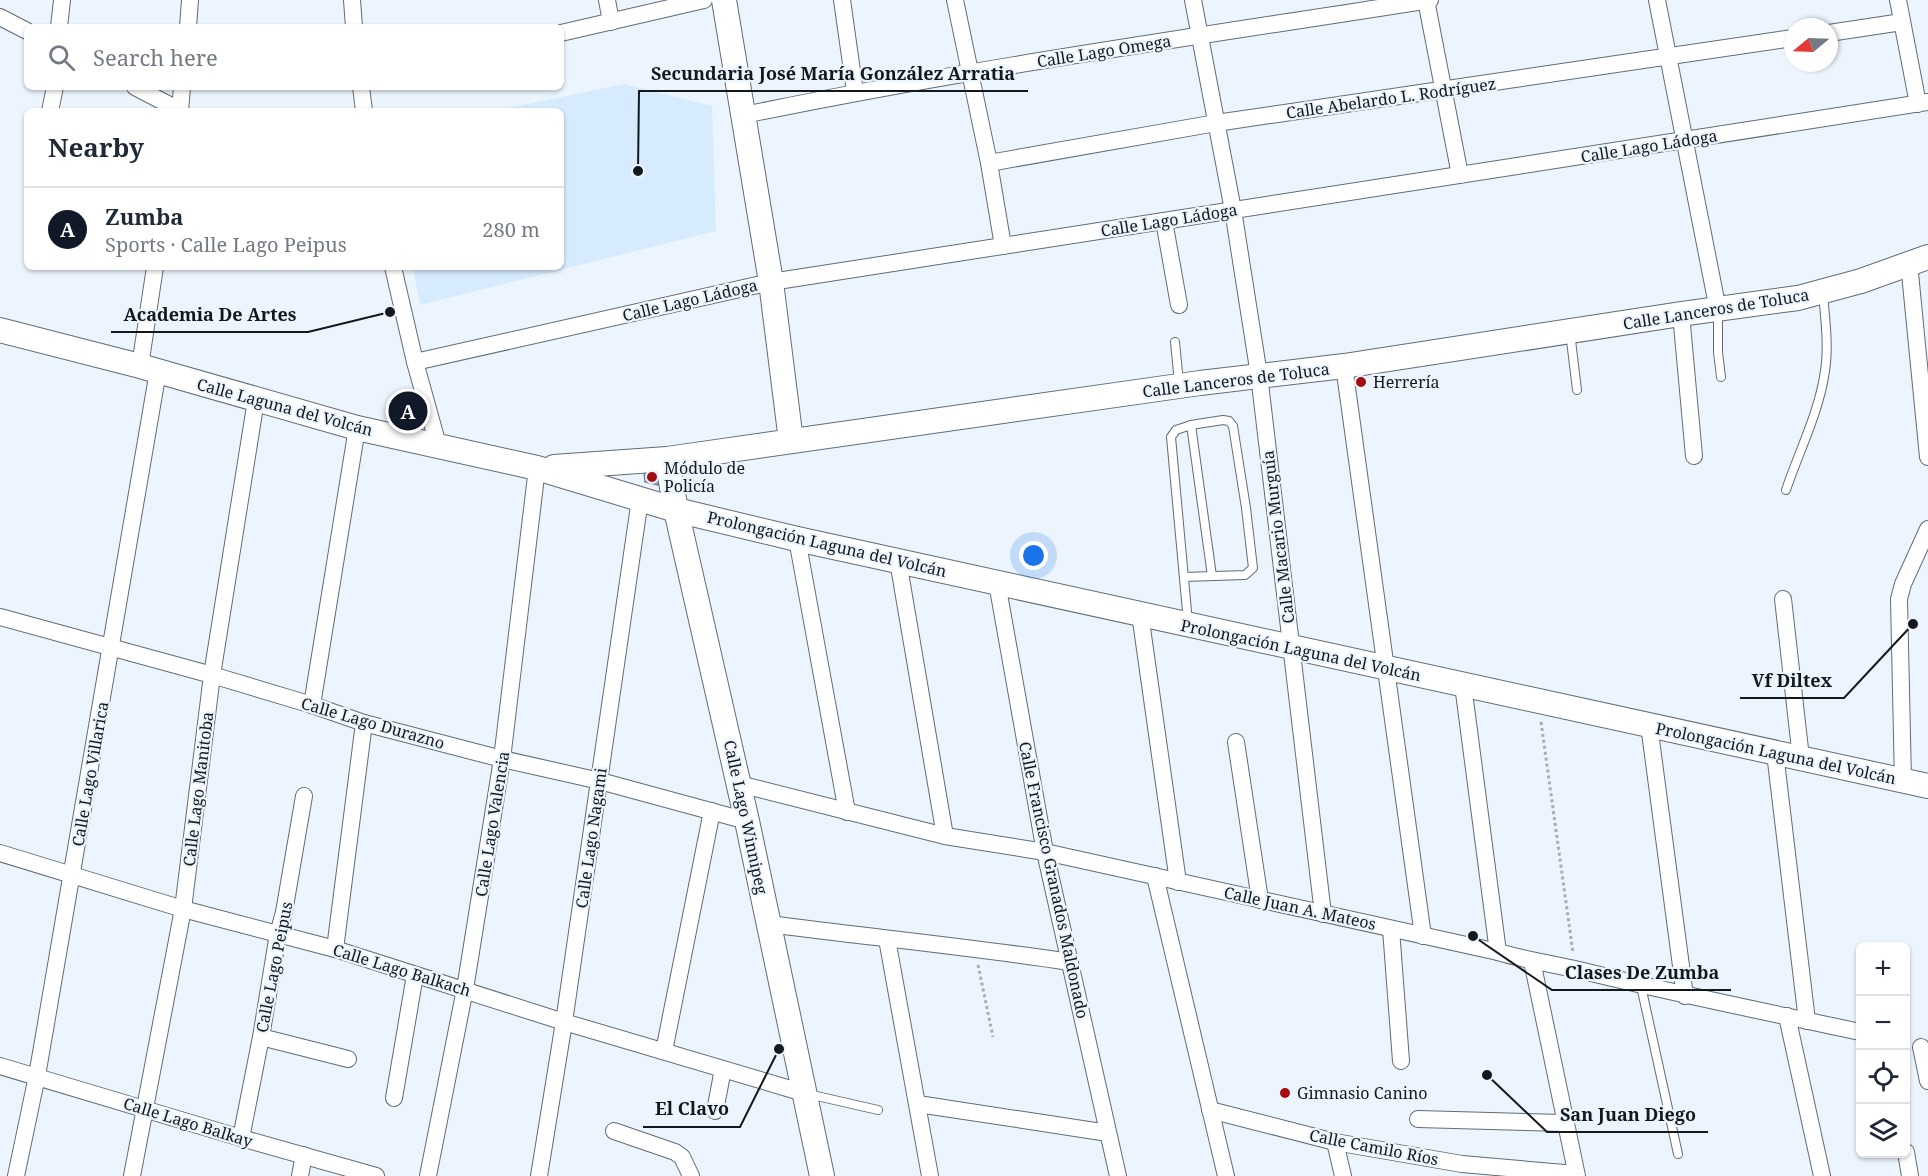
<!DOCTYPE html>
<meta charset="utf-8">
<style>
:root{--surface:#fff;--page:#f6f6f7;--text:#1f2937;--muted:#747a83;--line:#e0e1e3;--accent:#111827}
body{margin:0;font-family:"Noto Serif",serif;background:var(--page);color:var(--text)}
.controls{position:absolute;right:18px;bottom:18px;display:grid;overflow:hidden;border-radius:9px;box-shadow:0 2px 4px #0004}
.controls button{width:54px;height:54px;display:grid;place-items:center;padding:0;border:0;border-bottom:2px solid var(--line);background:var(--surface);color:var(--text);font:30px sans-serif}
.compass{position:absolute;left:1784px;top:18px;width:54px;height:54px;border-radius:50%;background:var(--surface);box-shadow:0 2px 4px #0004;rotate:251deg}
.you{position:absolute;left:1034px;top:556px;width:21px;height:21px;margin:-15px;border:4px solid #fff;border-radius:50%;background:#1a73e8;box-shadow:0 0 0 9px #1a73e833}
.badge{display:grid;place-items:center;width:39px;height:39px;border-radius:50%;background:var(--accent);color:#fff;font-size:20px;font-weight:700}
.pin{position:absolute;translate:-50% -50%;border:3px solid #fff;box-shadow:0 2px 6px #0006}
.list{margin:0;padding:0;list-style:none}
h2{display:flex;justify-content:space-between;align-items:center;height:78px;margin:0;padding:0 24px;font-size:26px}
h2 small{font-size:20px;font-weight:400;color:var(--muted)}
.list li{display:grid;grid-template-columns:39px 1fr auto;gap:18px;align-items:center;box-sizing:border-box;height:84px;padding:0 24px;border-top:2px solid var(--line)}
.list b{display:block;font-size:22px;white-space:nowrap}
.list p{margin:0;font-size:20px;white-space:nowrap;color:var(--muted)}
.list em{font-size:20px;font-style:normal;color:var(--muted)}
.icon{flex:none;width:33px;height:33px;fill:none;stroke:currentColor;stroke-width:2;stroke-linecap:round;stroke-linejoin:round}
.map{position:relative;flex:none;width:1928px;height:1176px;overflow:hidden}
.search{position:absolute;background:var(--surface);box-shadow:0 2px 4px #0004;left:24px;top:24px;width:540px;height:66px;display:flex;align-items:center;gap:15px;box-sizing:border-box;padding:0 21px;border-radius:9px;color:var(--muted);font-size:22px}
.panel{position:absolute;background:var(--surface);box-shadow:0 2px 4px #0004;left:24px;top:108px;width:540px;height:162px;border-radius:9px}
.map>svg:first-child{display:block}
.built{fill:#d7ebfe}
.building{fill:url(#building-cross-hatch);stroke:#75818e;stroke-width:1.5}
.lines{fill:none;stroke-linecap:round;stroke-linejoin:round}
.lane-casing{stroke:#606c78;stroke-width:10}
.street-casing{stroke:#606c78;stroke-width:18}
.secondary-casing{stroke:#606c78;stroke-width:26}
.path{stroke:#a6adb4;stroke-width:3;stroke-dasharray:3 3;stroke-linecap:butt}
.lane{stroke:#fff;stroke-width:8}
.street{stroke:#fff;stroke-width:16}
.secondary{stroke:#fff;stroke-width:24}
.poi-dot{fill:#a40c0f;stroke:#ecf5fd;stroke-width:2}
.labels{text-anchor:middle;stroke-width:4.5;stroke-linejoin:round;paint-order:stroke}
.street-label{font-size:16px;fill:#13181c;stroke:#ecf5fd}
.poi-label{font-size:16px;fill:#13181c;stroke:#ecf5fd;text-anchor:start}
.leader{fill:none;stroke:#13181c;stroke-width:2}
.callout-dot{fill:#13181c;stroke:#ecf5fd;stroke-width:2}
.callout-label{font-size:18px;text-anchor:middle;font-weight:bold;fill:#13181c;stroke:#ecf5fd;stroke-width:4.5;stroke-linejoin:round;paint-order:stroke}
</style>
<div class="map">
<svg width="1928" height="1176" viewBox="0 0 1928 1176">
<defs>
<pattern id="building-cross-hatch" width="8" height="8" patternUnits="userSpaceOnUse" patternTransform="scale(1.5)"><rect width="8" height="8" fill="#87c4fd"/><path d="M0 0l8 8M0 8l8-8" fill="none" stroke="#74a8d8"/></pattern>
</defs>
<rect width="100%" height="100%" fill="#ecf5fd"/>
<polygon class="built" points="624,84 712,106 716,231 420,305 413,267 561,267 561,111 493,111"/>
<polygon class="building" points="644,471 661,473 659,485 645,482"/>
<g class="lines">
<g class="lane-casing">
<g id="lane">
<polyline points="1718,310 1718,352 1721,377"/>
<polyline points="1570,332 1577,390"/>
<polyline points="1175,342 1179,383"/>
<polyline points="1191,425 1212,576"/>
<path d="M1786,490C1799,451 1819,413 1825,371C1829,346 1825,318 1823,293"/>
<polyline points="1184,577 1245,575 1253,568 1246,508 1233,426 1229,421 1223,420 1191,425 1176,430 1171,437 1188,622"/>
<polyline points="1641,986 1678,1154"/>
<polyline points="808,1094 878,1110"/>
</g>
</g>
<g class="street-casing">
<g id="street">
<polyline points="352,0 354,27"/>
<polyline points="607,0 611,22"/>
<polyline points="842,0 855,92"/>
<polyline points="955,0 989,163 1003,246"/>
<polyline points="1193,0 1233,210 1259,375 1323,914"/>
<polyline points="1426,0 1460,175"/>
<polyline points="1657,0 1718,310"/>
<polyline points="1898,0 1918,104"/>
<polyline points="0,17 27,31"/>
<polyline points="59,27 62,0"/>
<polyline points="188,27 190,0"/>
<polyline points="561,33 704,0"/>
<polyline points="1829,33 1902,22"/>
<polyline points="135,87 181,111"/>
<polyline points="361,87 364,111"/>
<polyline points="50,111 55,87"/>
<polyline points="180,111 182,87"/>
<path d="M744,115C971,68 1201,36 1430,0"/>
<polyline points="989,163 1216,123 1793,38"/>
<polyline points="1164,221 1179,305"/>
<polyline points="1909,263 1928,457"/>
<polyline points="393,267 415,362 438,445"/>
<polyline points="1681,314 1694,456"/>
<polyline points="415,362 771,282 1928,102"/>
<polyline points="140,366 155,267"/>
<polyline points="1344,366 1423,936"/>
<polyline points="797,539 847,812"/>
<polyline points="898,561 945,836"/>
<polyline points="997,583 1045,852 1118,1176"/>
<polyline points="1783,599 1801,758"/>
<polyline points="1140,614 1178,882"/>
<polyline points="0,617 212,675 312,705 364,723 502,759 600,781 747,821"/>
<polyline points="1463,685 1498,952"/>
<polyline points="312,705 357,428"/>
<polyline points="1649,725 1685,996"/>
<polyline points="1236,742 1260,900"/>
<polyline points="1775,753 1807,1021"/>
<polyline points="1903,781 1899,599 1903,584 1928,529"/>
<path d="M739,784L945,836L1045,852L1498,952C1525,960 1552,964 1579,970C1672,993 1767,1012 1860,1032"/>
<polyline points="0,853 183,909 335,949 564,1022 804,1093"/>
<polyline points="1155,876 1226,1176"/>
<path d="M769,924C869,937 970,947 1070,962"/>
<polyline points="1391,929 1401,1061"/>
<polyline points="887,939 930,1176"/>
<polyline points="335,949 364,723"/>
<polyline points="1532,961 1577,1176"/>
<polyline points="1787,1016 1822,1176"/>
<polyline points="261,1037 348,1059"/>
<polyline points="1921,1047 1928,1081"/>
<polyline points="664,1051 712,811"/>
<polyline points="0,1066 241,1138 376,1176"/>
<polyline points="394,1098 415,975"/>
<polyline points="918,1104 1108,1133"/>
<polyline points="1210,1110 1335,1142 1462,1164 1576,1174"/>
<polyline points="715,1111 723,1069"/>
<polyline points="1418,1119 1565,1123"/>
<polyline points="614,1131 675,1152 682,1157 691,1176"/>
<polyline points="241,1138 261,1037 278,934 284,912 304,796"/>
<polyline points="1335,1142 1343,1176"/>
<polyline points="1906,1152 1910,1176"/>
<polyline points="16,1176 37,1076 158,371"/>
<polyline points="132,1176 183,909 212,675 256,400"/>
<polyline points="300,1176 304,1155"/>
<polyline points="428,1176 465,989 502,759 537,468"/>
<polyline points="539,1176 564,1022 640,499"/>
</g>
</g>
<g class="secondary-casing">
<g id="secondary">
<polyline points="724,0 771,282 791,441"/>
<polyline points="0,330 140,366 357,428 537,468 676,510 797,539 1928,786"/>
<polyline points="667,459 676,510 747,821 822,1176"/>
<polyline points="554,467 667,459 1200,383 1344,366 1681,314 1798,298 1861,281 1928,257"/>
</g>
</g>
<g class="path">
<polyline points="1541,722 1573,953"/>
<polyline points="978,965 993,1037"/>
</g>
<use href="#lane" class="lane"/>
<use href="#street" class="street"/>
<use href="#secondary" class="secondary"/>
</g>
<g class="poi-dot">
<circle cx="1361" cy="382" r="6"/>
<circle cx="652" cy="477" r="6"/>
<circle cx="1285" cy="1093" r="6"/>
</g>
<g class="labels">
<g class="street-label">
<text transform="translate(1104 51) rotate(-9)" y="6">Calle Lago Omega</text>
<text transform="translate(1391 98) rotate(-8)" y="6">Calle Abelardo L. Rodríguez</text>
<text transform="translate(1649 146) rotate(-9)" y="6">Calle Lago Ládoga</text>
<text transform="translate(1169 220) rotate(-9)" y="6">Calle Lago Ládoga</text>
<text transform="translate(690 300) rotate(-13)" y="6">Calle Lago Ládoga</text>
<text transform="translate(1716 309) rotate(-9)" y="6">Calle Lanceros de Toluca</text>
<text transform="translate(1236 380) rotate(-7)" y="6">Calle Lanceros de Toluca</text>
<text transform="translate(285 407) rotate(15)" y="6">Calle Laguna del Volcán</text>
<text transform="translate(1278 537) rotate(-97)" y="6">Calle Macario Murguía</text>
<text transform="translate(827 544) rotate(13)" y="6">Prolongación Laguna del Volcán</text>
<text transform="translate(1301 650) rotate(12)" y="6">Prolongación Laguna del Volcán</text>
<text transform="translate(373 723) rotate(16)" y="6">Calle Lago Durazno</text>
<text transform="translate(1776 753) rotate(12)" y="6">Prolongación Laguna del Volcán</text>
<text transform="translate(90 774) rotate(-80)" y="6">Calle Lago Villarica</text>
<text transform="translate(198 789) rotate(-83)" y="6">Calle Lago Manitoba</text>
<text transform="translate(746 817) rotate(78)" y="6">Calle Lago Winnipeg</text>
<text transform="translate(492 824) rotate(-81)" y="6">Calle Lago Valencia</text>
<text transform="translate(591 838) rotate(-82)" y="6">Calle Lago Nagami</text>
<text transform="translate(1054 880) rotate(78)" y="6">Calle Francisco Granados Maldonado</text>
<text transform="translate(1300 908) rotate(12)" y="6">Calle Juan A. Mateos</text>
<text transform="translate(274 967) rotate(-79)" y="6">Calle Lago Peipus</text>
<text transform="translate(402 970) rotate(17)" y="6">Calle Lago Balkach</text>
<text transform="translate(188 1122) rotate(17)" y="6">Calle Lago Balkay</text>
<text transform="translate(1374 1147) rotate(11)" y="6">Calle Camilo Ríos</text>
</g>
<g class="poi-label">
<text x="1373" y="388">Herrería</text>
<text x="664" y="474">Módulo de<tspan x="664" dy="18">Policía</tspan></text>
<text x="1297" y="1099">Gimnasio Canino</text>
</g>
</g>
<path class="leader" d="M638 171L639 91H1028M390 312L308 332H111M1913 624L1844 698H1740M1473 936L1552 990H1731M779 1049L740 1127H643M1487 1075L1547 1132H1708"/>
<g class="callout-dot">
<circle cx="638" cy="171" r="6"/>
<circle cx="390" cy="312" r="6"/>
<circle cx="1913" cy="624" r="6"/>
<circle cx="1473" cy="936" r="6"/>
<circle cx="779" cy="1049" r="6"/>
<circle cx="1487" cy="1075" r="6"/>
</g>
<g class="callout-label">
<text x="833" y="80">Secundaria José María González Arratia</text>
<text x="210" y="321">Academia De Artes</text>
<text x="1792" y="687">Vf Diltex</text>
<text x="1642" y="979">Clases De Zumba</text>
<text x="692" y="1115">El Clavo</text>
<text x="1628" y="1121">San Juan Diego</text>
</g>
</svg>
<div class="controls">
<button>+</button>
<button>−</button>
<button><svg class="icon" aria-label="locate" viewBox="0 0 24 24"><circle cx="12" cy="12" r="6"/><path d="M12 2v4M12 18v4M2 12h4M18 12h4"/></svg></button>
<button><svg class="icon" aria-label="layers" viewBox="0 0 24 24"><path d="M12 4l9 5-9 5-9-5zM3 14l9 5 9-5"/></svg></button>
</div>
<svg class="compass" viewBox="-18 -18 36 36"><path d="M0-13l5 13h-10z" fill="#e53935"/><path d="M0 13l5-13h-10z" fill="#747a83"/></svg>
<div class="you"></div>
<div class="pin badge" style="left:408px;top:411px">A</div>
<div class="search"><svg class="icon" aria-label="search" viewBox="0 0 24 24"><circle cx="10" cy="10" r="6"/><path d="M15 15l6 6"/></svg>Search here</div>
<section class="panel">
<h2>Nearby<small></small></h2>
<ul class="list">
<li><span class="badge">A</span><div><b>Zumba</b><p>Sports · Calle Lago Peipus</p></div><em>280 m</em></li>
</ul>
</section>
</div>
